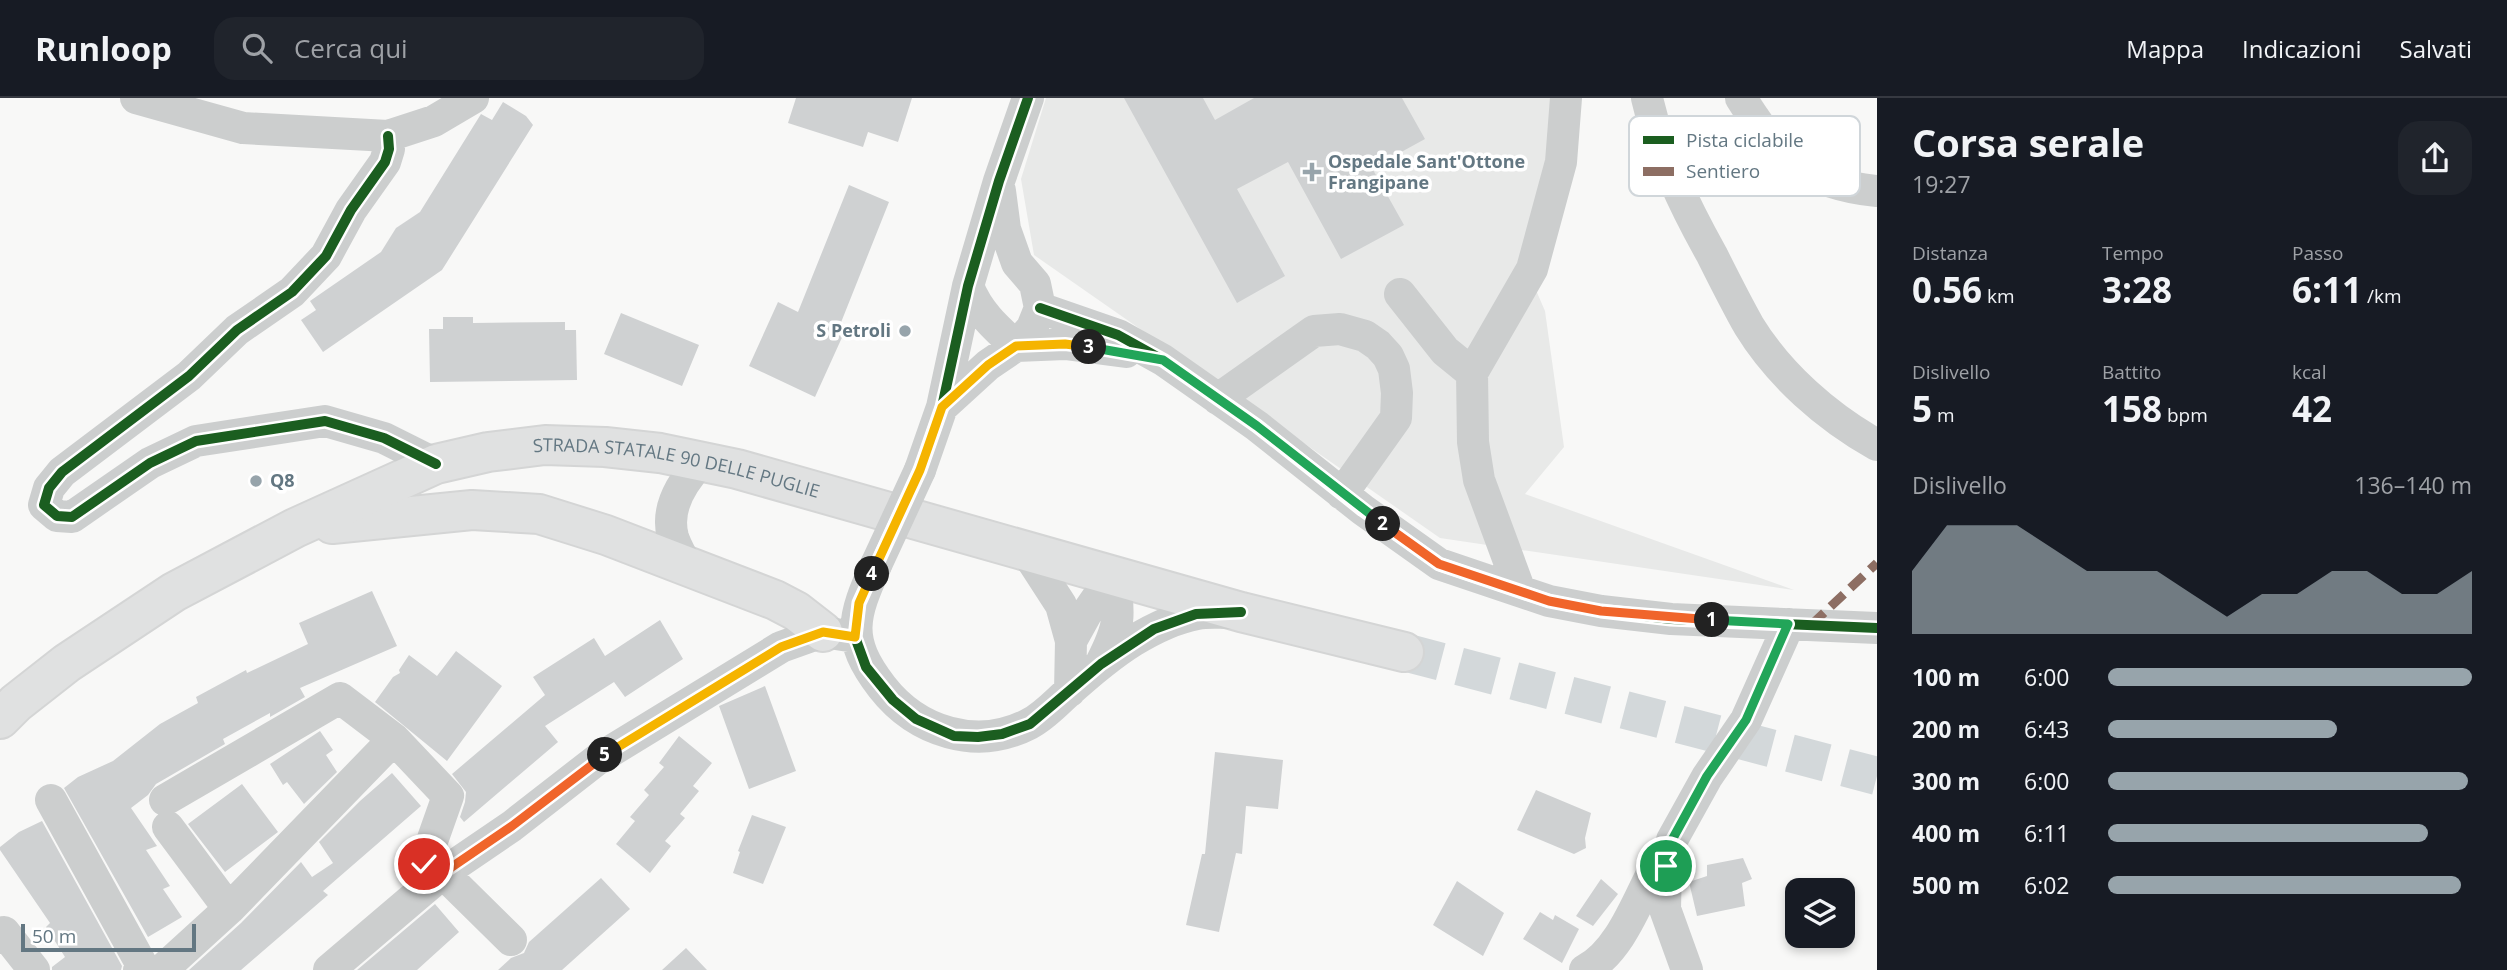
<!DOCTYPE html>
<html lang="it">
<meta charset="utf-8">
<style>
:root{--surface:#171b24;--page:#20242c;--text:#f1f3f6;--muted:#9ea1a6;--line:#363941;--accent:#97a4ab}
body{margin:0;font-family:"Open Sans",sans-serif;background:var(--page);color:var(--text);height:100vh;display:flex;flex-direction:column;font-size:26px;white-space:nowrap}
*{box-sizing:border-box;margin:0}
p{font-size:23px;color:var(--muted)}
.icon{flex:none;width:38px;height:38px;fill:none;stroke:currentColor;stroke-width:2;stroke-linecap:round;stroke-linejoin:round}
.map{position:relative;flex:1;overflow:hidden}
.sheet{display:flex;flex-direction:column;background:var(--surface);width:630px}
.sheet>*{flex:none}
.fabs{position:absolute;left:1785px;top:780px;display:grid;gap:14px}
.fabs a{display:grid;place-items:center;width:70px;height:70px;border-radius:14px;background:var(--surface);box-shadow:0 4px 10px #0003;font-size:35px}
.scale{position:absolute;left:21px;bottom:18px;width:175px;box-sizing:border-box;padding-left:7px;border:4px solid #637782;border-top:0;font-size:19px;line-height:24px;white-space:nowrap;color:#637782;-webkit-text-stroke:5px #fff;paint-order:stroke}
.pin{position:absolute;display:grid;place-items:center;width:60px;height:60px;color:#fff;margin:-30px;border:4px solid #fff;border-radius:50%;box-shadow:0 2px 7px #0007}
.km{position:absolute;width:35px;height:35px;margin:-18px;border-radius:50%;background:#222;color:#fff;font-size:19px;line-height:35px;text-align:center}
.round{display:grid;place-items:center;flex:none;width:74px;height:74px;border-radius:21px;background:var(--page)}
.summary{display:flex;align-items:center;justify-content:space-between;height:119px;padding:0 35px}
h1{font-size:38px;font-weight:700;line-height:52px}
.stats{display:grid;grid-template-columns:repeat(3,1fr);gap:10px;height:119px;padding:7px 35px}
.stats div{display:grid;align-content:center}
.stats b{font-size:35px;font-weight:700}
.stats small{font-size:19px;font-weight:400}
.stats p{font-size:19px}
.chart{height:196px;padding:14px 35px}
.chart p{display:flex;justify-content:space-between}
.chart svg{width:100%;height:126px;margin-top:7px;fill:var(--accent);opacity:.7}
ul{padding:0 35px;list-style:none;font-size:23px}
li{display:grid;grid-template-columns:112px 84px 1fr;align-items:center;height:52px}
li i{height:18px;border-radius:9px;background:var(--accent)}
header{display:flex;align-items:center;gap:42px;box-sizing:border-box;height:98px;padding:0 35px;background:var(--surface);border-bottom:2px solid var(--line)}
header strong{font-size:33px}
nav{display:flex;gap:38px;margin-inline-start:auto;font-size:24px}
.search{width:490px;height:63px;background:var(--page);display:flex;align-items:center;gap:18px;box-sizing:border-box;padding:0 24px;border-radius:21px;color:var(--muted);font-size:26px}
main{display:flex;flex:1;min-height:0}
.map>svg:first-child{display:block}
.built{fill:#e8e9e8}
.building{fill:#cfd1d2}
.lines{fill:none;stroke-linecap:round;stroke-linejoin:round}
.major-tunnel{stroke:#d3d8da;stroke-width:38;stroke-dasharray:38 19;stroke-linecap:butt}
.major-casing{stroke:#d4d5d5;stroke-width:42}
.minor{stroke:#cccece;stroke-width:32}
.major{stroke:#e0e1e1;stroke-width:38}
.minor-bridge{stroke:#cccece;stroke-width:32}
.quiet{stroke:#8d6e63;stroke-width:9;stroke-dasharray:18 9;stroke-linecap:butt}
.cycleway-casing{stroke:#fff;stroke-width:15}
.cycleway{stroke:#1b5e20;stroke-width:10}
.split-1-casing{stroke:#fff;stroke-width:14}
.split-2-casing{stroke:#fff;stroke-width:14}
.split-3-casing{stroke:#fff;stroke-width:14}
.split-4-casing{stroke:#fff;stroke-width:14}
.split-5-casing{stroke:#fff;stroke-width:14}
.split-6-casing{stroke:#fff;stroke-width:14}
.split-1{stroke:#22a559;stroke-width:9}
.split-2{stroke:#f0652b;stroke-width:9}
.split-3{stroke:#22a559;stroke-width:9}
.split-4{stroke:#f5b400;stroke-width:9}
.split-5{stroke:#f5b400;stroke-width:9}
.split-6{stroke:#f0652b;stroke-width:9}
.poi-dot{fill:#97a4ab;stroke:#fff;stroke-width:2.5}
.labels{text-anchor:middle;stroke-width:7;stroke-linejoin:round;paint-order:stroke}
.poi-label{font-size:18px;font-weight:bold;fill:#637782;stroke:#fff;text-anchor:start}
.street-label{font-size:18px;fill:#637782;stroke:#fff}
.key{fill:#fff;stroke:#d0d6da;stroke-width:2}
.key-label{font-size:19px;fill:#637782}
</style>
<header>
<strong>Runloop</strong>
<div class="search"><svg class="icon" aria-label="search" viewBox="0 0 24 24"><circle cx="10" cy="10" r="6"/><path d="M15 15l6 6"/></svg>Cerca qui</div>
<nav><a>Mappa</a><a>Indicazioni</a><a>Salvati</a></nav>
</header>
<main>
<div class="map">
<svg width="1877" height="872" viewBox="0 0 1877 872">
<rect width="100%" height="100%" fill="#f8f8f7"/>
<!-- built -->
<path class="built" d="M1046,0H1580L1532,183L1545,213L1564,349L1525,396L1794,492L1440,440L1034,157L1021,81Z"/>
<!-- building -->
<path class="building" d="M796,0H912L898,44L868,34L863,49L788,25Z
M1124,0H1203L1215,22L1254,0H1402L1425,41L1372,70L1404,127L1341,161L1288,64L1237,91L1285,178L1237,205Z
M503,4L526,18L533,27L442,172L323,254L301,222L316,212L310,203L381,154L396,130L420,114L481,16L492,22Z
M849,87L889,104L838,232L844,235L815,299L749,268L778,204L798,214Z
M621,215L699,247L682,288L604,256Z
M443,219H473V225L565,224V232H576L577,282L430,284L429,231H443Z
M372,493L397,548L300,590L305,599L270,619V615L223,641L225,646L156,686L148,697L131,710L157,748L146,752L170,788L163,791L182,819L148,839L64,690L78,679L113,663L160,626L198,605L196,599L246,572L247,575L308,546L299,525Z
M660,522L683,561L625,599L614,584L545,628L558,644L464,724L460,719L465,704L466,694L452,676L545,597L533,579L594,540L605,558Z
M456,553L502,588L447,663L375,604L393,579L400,575L399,572L409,557L437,578Z
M765,588L796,673L749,691L719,608Z
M320,633L333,652L326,657L337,674L304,706L287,684L283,687L270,666Z
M679,638L712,665L693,688L699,693L680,716L685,720L665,743L671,748L650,775L616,746L635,723L630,719L649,697L644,692L664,669L659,665Z
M1215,654L1283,662L1278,711L1246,708L1242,756L1236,755L1219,834L1186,827L1202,756H1205Z
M392,675L421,708L323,793L328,797L241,872H189L241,825L301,764L312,779L333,765L319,744L360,703Z
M242,686L278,734L225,774L188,726Z
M1536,692L1591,715L1585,740L1586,750L1574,756L1517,732Z
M752,717L786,729L763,786L733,775L740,754L738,753Z
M42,723L122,868L121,872H52V869L65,859L46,829L50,825L0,752V749L19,734Z
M1743,760L1752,781L1742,785L1745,808L1697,818L1689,784L1707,778V767Z
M601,780L630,811L562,872H498L511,860L524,855L529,844Z
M1601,781L1618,796L1593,828L1576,818Z
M1457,783L1504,815L1483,858L1433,827Z
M435,806L459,834L417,872H357Z
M1540,814L1553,822L1555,817L1579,831L1562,865L1523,841Z
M686,850L707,872H662Z"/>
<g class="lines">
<!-- major-tunnel -->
<path class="major-tunnel" d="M1404,554L1877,678"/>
<!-- major casing -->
<g class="major-casing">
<g id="major">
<path d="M332,426L472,412L539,416L606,437L775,502L796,513L823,534"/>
<path id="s1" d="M0,621L16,605L67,565L174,494L295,430L436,366L488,354L545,347L605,349L660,355L737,371L1241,514L1404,554"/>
</g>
</g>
<!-- minor -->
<path class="minor" d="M136,0L243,30L388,38L434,23L473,0
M1647,0C1660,57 1684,107 1712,157C1724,181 1736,205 1749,228C1779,277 1827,319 1877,347
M1741,0C1778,59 1805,86 1877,93
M388,38L389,51L385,64L351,112L326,158L292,194L237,232L189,278L62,374L49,390L44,407L57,418L72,419L150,365L196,343L325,323L384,340L436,366
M968,188C978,214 996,230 1016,248
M1400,196L1445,253L1472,275
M1040,210L1118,237L1163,262L1257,328L1363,412L1439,466L1549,503L1601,513L1671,521L1877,530
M1016,248L1065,246L1126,254
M1218,301L1314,233L1340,231L1365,238L1378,247L1388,258L1394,271L1397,295L1396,320L1342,396
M942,309L988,267L1016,248L1032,230L1040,210L1035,186L1017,165L1005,131L1000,93
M920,372L942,309L968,188L999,83L1028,0
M1026,453L1061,507L1071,543L1070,593
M876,467C853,519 845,541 882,589C917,634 977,653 1029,626C1043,619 1055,606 1066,596C1087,577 1109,558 1133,543C1151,532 1176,520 1197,516C1207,514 1218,515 1229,515
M687,469C683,460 676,449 673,439C665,410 683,383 701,364
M1520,493L1479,382L1473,344L1472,275L1532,171L1561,64L1566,0
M1071,543L1086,516L1113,477
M1101,565C1120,528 1121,517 1113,477
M51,702L143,869L139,872
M165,702L340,600L394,641L448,698L424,766L443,775L511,842
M168,729L229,811
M0,840L4,834L34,872
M162,872L229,811L394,641
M329,872L443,775L512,728L598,661L781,549L823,534L855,539
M1585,872C1624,852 1641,791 1663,755
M1687,872L1665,811L1666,768L1672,742L1707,679L1746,622L1789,526"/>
<!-- major -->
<use href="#major" class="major"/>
<!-- minor-bridge -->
<path class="minor-bridge" d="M876,467L920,372"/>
<!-- quiet -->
<path class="quiet" d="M1811,527L1877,465"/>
<!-- cycleway casing -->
<g class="cycleway-casing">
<path id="cycleway" d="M1028,0L999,83L968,188L942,309L920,372L859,505L855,539L866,569L893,602L916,621L954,638L978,639L1002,636L1030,626L1101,566L1154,531L1196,516L1241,514
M388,38L389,51L385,64L351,112L326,158L292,194L237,232L189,278L62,374L49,390L44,407L57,418L72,419L150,365L196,343L325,323L384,340L436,366
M1040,210L1118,237L1163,262L1257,328L1363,412L1439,466L1549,503L1601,513L1671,521L1877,530"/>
</g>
<!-- cycleway -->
<use href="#cycleway" class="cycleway"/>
</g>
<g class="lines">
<!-- split-1 casing -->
<g class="split-1-casing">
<path id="split-1" d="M1666,768L1672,742L1707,678L1746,622L1788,526L1712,522"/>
</g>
<!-- split-2 casing -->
<g class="split-2-casing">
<path id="split-2" d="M1383,426L1439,466L1549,503L1601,513L1712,522"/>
</g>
<!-- split-3 casing -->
<g class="split-3-casing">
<path id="split-3" d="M1089,249L1163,262L1257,328L1383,426"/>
</g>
<!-- split-4 casing -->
<g class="split-4-casing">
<path id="split-4" d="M872,476L920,372L942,309L988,267L1016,248L1065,246L1089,249"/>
</g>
<!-- split-5 casing -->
<g class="split-5-casing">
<path id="split-5" d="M605,657L781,549L823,534L855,539L859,505L872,476"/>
</g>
<!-- split-6 casing -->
<g class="split-6-casing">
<path id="split-6" d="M424,766L443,775L512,728L605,657"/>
</g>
<!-- split-1 -->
<use href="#split-1" class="split-1"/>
<!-- split-2 -->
<use href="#split-2" class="split-2"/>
<!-- split-3 -->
<use href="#split-3" class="split-3"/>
<!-- split-4 -->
<use href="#split-4" class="split-4"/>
<!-- split-5 -->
<use href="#split-5" class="split-5"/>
<!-- split-6 -->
<use href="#split-6" class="split-6"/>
</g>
<!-- markers -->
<g class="poi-dot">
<path d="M1308.5 63.5h7v7h7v7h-7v7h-7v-7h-7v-7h7z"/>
<circle cx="905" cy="233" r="7"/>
<circle cx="256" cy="383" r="7"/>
</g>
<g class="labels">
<!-- poi labels -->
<g class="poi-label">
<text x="1328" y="70">Ospedale Sant'Ottone<tspan x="1328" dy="21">Frangipane</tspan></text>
<text x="891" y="239" text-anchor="end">S Petroli</text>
<text x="270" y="389">Q8</text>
</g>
<!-- street labels -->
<g class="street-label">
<text dy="6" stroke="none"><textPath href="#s1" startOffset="752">STRADA STATALE 90 DELLE PUGLIE</textPath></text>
</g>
</g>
<!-- legend -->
<rect x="1629" y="18" width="231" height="80" rx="10" class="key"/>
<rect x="1643" y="38" width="31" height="8" fill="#1b5e20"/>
<rect x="1643" y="69" width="31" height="9" fill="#8d6e63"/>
<g class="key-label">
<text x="1686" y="49">Pista ciclabile</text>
<text x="1686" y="80">Sentiero</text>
</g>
</svg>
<div class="fabs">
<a><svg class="icon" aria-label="layers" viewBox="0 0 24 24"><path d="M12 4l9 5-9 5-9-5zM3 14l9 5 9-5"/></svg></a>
</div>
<div class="scale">50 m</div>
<div class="pin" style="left:1666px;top:768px;background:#1e9e55"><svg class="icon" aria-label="arrive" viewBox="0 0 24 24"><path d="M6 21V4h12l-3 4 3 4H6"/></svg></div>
<div class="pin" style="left:424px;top:766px;background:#d93025"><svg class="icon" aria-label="check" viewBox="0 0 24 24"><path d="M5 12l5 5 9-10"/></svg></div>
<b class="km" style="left:1712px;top:522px">1</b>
<b class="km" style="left:1383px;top:426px">2</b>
<b class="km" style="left:1089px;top:249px">3</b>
<b class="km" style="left:872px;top:476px">4</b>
<b class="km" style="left:605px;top:657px">5</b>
</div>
<section class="sheet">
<div class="summary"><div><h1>Corsa serale</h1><p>19:27</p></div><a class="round"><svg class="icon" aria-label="share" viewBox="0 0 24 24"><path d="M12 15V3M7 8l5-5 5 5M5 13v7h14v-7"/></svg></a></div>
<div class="stats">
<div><p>Distanza</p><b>0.56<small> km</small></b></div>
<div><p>Tempo</p><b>3:28</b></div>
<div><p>Passo</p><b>6:11<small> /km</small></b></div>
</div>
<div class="stats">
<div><p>Dislivello</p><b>5<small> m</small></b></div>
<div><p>Battito</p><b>158<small> bpm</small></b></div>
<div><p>kcal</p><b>42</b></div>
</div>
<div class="chart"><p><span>Dislivello</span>136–140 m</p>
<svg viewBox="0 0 160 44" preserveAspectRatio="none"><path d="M0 44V22L10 6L20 6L30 6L40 14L50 22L60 22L70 22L80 30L90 38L100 30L110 30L120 22L130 22L140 30L150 30L160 22V44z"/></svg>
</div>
<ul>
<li><b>100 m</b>6:00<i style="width:100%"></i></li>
<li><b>200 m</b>6:43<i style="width:63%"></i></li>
<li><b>300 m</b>6:00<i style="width:99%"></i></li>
<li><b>400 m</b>6:11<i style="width:88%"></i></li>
<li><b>500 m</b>6:02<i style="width:97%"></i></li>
</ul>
</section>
</main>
